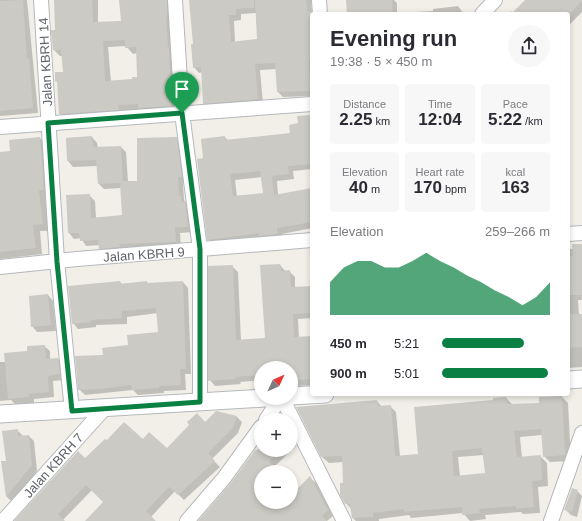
<!DOCTYPE html>
<meta charset="utf-8">
<style>
:root{--surface:#fff;--page:#f7f7f7;--text:#2b2b33;--muted:#7c7c81;--accent:#0b8043}
body{margin:0;font-family:Helvetica,sans-serif;background:var(--page);color:var(--text);height:100vh;display:flex;flex-direction:column;font-size:15px;white-space:nowrap}
*{box-sizing:border-box;margin:0}
p{font-size:13px;color:var(--muted)}
.icon{flex:none;width:22px;height:22px;fill:none;stroke:currentColor;stroke-width:2;stroke-linecap:round;stroke-linejoin:round}
.map{position:relative;flex:1;overflow:hidden}
.details{position:absolute;left:310px;top:12px;width:260px;height:384px;display:flex;flex-direction:column;background:var(--surface);border-radius:4px;box-shadow:0 2px 6px #0003}
.details>*{flex:none}
.needle{width:26px;rotate:46deg}
.tools{position:absolute;left:254px;top:361px;display:grid;gap:8px}
.tools a{display:grid;place-items:center;width:44px;height:44px;border-radius:50%;background:var(--surface);box-shadow:0 2px 6px #0003;font-size:20px}
.pin{position:absolute;display:grid;place-items:center;width:34px;height:34px;color:#fff;margin:-41px -17px;border-radius:50% 50% 50% 0;rotate:-45deg;box-shadow:0 0 4px #0007}
.pin .icon{rotate:45deg}
.round{display:grid;place-items:center;flex:none;width:42px;height:42px;border-radius:21px;background:var(--page)}
.headline{display:flex;align-items:center;justify-content:space-between;height:68px;padding:0 20px}
h1{font-size:22px;font-weight:700;line-height:30px}
.metrics{display:grid;grid-template-columns:repeat(3,1fr);gap:6px;height:68px;padding:4px 20px}
.metrics div{display:grid;align-content:center;border-radius:4px;background:var(--page);text-align:center}
.metrics b{font-size:17px;font-weight:700}
.metrics small{font-size:11px;font-weight:400}
.metrics p{font-size:11px}
.chart{height:112px;padding:8px 20px}
.chart p{display:flex;justify-content:space-between}
.chart svg{width:100%;height:72px;margin-top:4px;fill:var(--accent);opacity:.7}
ul{padding:0 20px;list-style:none;font-size:13px}
li{display:grid;grid-template-columns:64px 48px 1fr;align-items:center;height:30px}
li i{height:10px;border-radius:5px;background:var(--accent)}
.map>svg:first-child{display:block}
.shadow{fill:#0003;fill-rule:evenodd}
.building{fill:#cccac5;fill-rule:evenodd}
.lines{fill:none;stroke-linecap:round;stroke-linejoin:round}
.minor-casing{stroke:#b5b8bc;stroke-width:16}
.tertiary-casing{stroke:#b5b8bc;stroke-width:19}
.minor{stroke:#fff;stroke-width:14}
.tertiary{stroke:#fff;stroke-width:17}
.route-casing{stroke:#fff;stroke-width:8}
.route{stroke:#0b8043;stroke-width:5}
.labels{text-anchor:middle;stroke-width:3;stroke-linejoin:round;paint-order:stroke}
.street-label{font-size:13px;fill:#5f6368;stroke:#fff}
</style>
<div class="map">
<svg width="582" height="521" viewBox="0 0 582 521">
<rect width="100%" height="100%" fill="#f1efe8"/>
<!-- shadow -->
<path class="shadow" d="M0,0H27L38,113L0,116Z
M55,0H98V23L122,22L120,0H172L177,112L124,110V116L67,120L60,114L59,84L56,81L64,73L62,56H60L54,50L56,31ZM126,46L133,54L137,53L139,78L133,80L111,82L108,47Z
M191,0H311L312,14V96L283,97L278,92L277,69L260,70L263,104L209,109L204,103L202,72L199,73L194,67V45ZM256,13L258,40L235,42L234,21L241,20V14Z
M347,0H394L397,3V13L433,11V9L458,6L464,14H348Z
M527,0H582V12L568,26V14H508L511,11L513,14Z
M310,116L312,118V169L293,171L294,179L277,181L278,195L312,189V228L282,234V239L214,245L208,239L204,159L224,137L228,140L291,134ZM262,177L264,194L237,197L235,180Z
M92,137L97,143L98,148L121,147L126,152L128,182H138L176,138L182,143L187,182H183L184,200L190,208L193,232L180,233L181,247L106,254L100,248V245L86,246L81,238L74,239L69,233L67,196L89,195L95,201L96,218L123,216L121,188L104,189L99,184L97,166L73,167L68,161L67,138Z
M40,138L47,145L50,196L45,197L49,231H40L42,254L0,259V153L11,152Z
M582,245V300H578L579,315H582V367L568,368V249H573Z
M280,265L286,272L289,271L295,277V287H312V318L298,319L299,338L312,337V385L294,386V389H291V368H261V380L240,382L241,384L215,386L210,380L232,266L238,272L241,341L266,339Z
M120,282L122,284L147,282L149,284L183,282L188,288L191,374H185L186,390L164,391V393L138,395L133,390L85,395L79,389L104,356L159,334L158,313L127,317V324L96,325V327L78,329L73,323Z
M48,295L53,301L56,331L37,332L32,326Z
M44,346L50,351V359H58L63,364L65,380L53,381L54,397L34,399V403L15,404L11,400L0,401V362H6Z
M562,397L568,403L571,461L550,462L544,456L542,435L520,437L522,458L540,456L547,463L548,486L538,487L540,513L523,514L521,512L485,515L486,519L470,521L463,513L411,518L409,515L379,519V521H356L353,518L352,510L346,503L343,462L329,463L322,457L377,401L382,407L390,406L396,412L400,456L419,455L495,401L506,398L512,404H540ZM484,455L486,474L460,476L458,457Z
M216,412L237,417L242,422L238,433L212,459L220,467L184,500L175,491L151,517L155,521H87L105,502L92,490L63,520L64,521H15L85,460L143,441L167,450L205,423Z
M17,430L23,436H29L34,441L37,471L12,502L7,497L3,462L7,461Z
M291,441L296,446L274,467L279,472H261V502H291V484L297,490L310,478L316,483L333,516L327,521H200L261,446V450H291Z
M577,491L582,496L577,517L571,515L565,509Z"/>
<!-- building -->
<path class="building" d="M23,0L27,58H29L33,108L0,111V1Z
M54,0H92L93,22L121,21L119,0H167V16H166L168,47H169L171,106L138,108V104L118,105L119,110L59,114L57,81L55,82V72H63L61,50H53L51,30H55ZM125,40V48L136,47L137,77H132V79L105,81L103,41Z
M189,0H254V8L236,9V15H229L231,42L257,39L255,0H306L307,11H311L312,38V61L309,62L311,91L277,92L275,63L255,64L258,99L203,104L201,67L193,68L191,44H193Z
M346,0H392L393,14H347Z
M525,0H582V1L569,14H511Z
M310,115L312,164L288,166L289,174L272,176L274,195L312,188V207H309L312,222L277,228V234L259,236V233L207,240L197,159L203,158L201,139L225,136V140L290,133L289,125L298,123L297,116ZM260,171L263,193L233,196L230,174Z
M92,136L93,147L121,146L123,181H137V138L177,137L182,177H178L179,196H181L182,202H185L188,227H175L176,242L119,244L120,247L99,249L98,240L80,241L79,233H68L66,195L90,194L91,218L122,215L120,183L98,184L96,160L67,161L66,138Z
M40,137L44,190H39L43,224L33,225L36,248L0,252V152L10,151L9,140Z
M572,244H582V295H568V256H573Z
M280,264L281,271L290,270L291,287L312,286V313L293,314L294,337L312,336V379L296,380V373H291V368H261V375L235,377L236,379L208,381V266L233,265L236,340L265,338L260,265Z
M120,281V284L147,281V283L183,281L186,369H180L181,385L159,386V388L132,390L131,385L101,389L78,390L75,356L103,355L102,348L128,345L127,335L158,332L156,308L122,311V318L91,320V322L72,324L68,286Z
M48,294L51,325L31,327L29,296Z
M568,314H582V347L568,348Z
M45,345L46,359L58,358L60,374L48,376L49,392L29,394V397L8,399L4,353L27,351V346Z
M562,396L565,455L543,457L541,429L514,431L517,457L541,455L542,480L532,481L534,507L516,509V506L479,509L480,513L462,515V507L404,512V509L373,513V517L352,518L350,504H345L340,495V483H343L342,456L321,457L296,407L377,400L378,406L391,405L395,456L418,454L414,407L493,400V398L506,397L507,404L539,403V397ZM482,448L485,473L454,476L452,451Z
M216,411L237,416L233,428L208,453L215,461L178,495L169,487L146,511L156,521H85L103,502L86,485L58,514L65,521H14L78,451L85,458L105,439L107,440L124,422L143,439L149,432L167,448L189,425L187,422L197,413L205,422Z
M18,429V436L29,435L32,465L6,497L1,461H6L2,431Z
M255,450H280L269,461L280,472H261V502H291V483L297,489L310,476L328,510L322,516L327,521H198L230,484Z
M572,488L578,490L572,512L564,510Z"/>
<g class="lines">
<!-- minor casing -->
<g class="minor-casing">
<path id="minor" d="M41,0L57,261L72,411
M175,0L182,113L200,249V403
M319,0L320,14
M482,14L495,0
M0,127L312,104
M568,234L582,233
M0,267L77,259L312,240
M282,398L344,521
M266,420L280,398
M3,521L104,409
M187,521L224,478L261,427
M551,521L582,433"/>
</g>
<!-- tertiary casing -->
<g class="tertiary-casing">
<path id="tertiary" d="M568,380L582,379
M291,396L325,394
M0,414L265,398"/>
</g>
<!-- minor -->
<use href="#minor" class="minor"/>
<!-- tertiary -->
<use href="#tertiary" class="tertiary"/>
</g>
<g class="lines">
<!-- route casing -->
<g class="route-casing">
<path id="route" d="M182,113L200,249V402L72,411L57,262L48,123Z"/>
</g>
<!-- route -->
<use href="#route" class="route"/>
</g>
<g class="labels">
<!-- street labels -->
<g class="street-label">
<text transform="translate(45 62) rotate(-93)" y="5">Jalan KBRH 14</text>
<text transform="translate(144 254) rotate(-4)" y="5">Jalan KBRH 9</text>
<text transform="translate(53 465) rotate(-48)" y="5">Jalan KBRH 7</text>
</g>
</g>
</svg>
<div class="tools">
<a><svg class="needle" viewBox="-14 -14 28 28"><path d="M0-13l5 13h-10z" fill="#e53935"/><path d="M0 13l5-13h-10z" fill="#7c7c81"/></svg></a>
<a>+</a>
<a>−</a>
</div>
<div class="pin" style="left:182px;top:113px;background:#1e9e55"><svg class="icon" aria-label="arrive" viewBox="0 0 24 24"><path d="M6 21V4h12l-3 4 3 4H6"/></svg></div>
<section class="details">
<div class="headline"><div><h1>Evening run</h1><p>19:38 · 5 × 450 m</p></div><a class="round"><svg class="icon" aria-label="share" viewBox="0 0 24 24"><path d="M12 15V3M7 8l5-5 5 5M5 13v7h14v-7"/></svg></a></div>
<div class="metrics">
<div><p>Distance</p><b>2.25<small> km</small></b></div>
<div><p>Time</p><b>12:04</b></div>
<div><p>Pace</p><b>5:22<small> /km</small></b></div>
</div>
<div class="metrics">
<div><p>Elevation</p><b>40<small> m</small></b></div>
<div><p>Heart rate</p><b>170<small> bpm</small></b></div>
<div><p>kcal</p><b>163</b></div>
</div>
<div class="chart"><p><span>Elevation</span>259–266 m</p>
<svg viewBox="0 0 160 44" preserveAspectRatio="none"><path d="M0 44V24L10 15L20 11L30 11L40 15L50 15L60 11L70 6L80 11L90 15L100 20L110 24L120 29L130 33L140 38L150 33L160 24V44z"/></svg>
</div>
<ul>
<li><b>450 m</b>5:21<i style="width:76%"></i></li>
<li><b>900 m</b>5:01<i style="width:98%"></i></li>
</ul>
</section>
</div>
